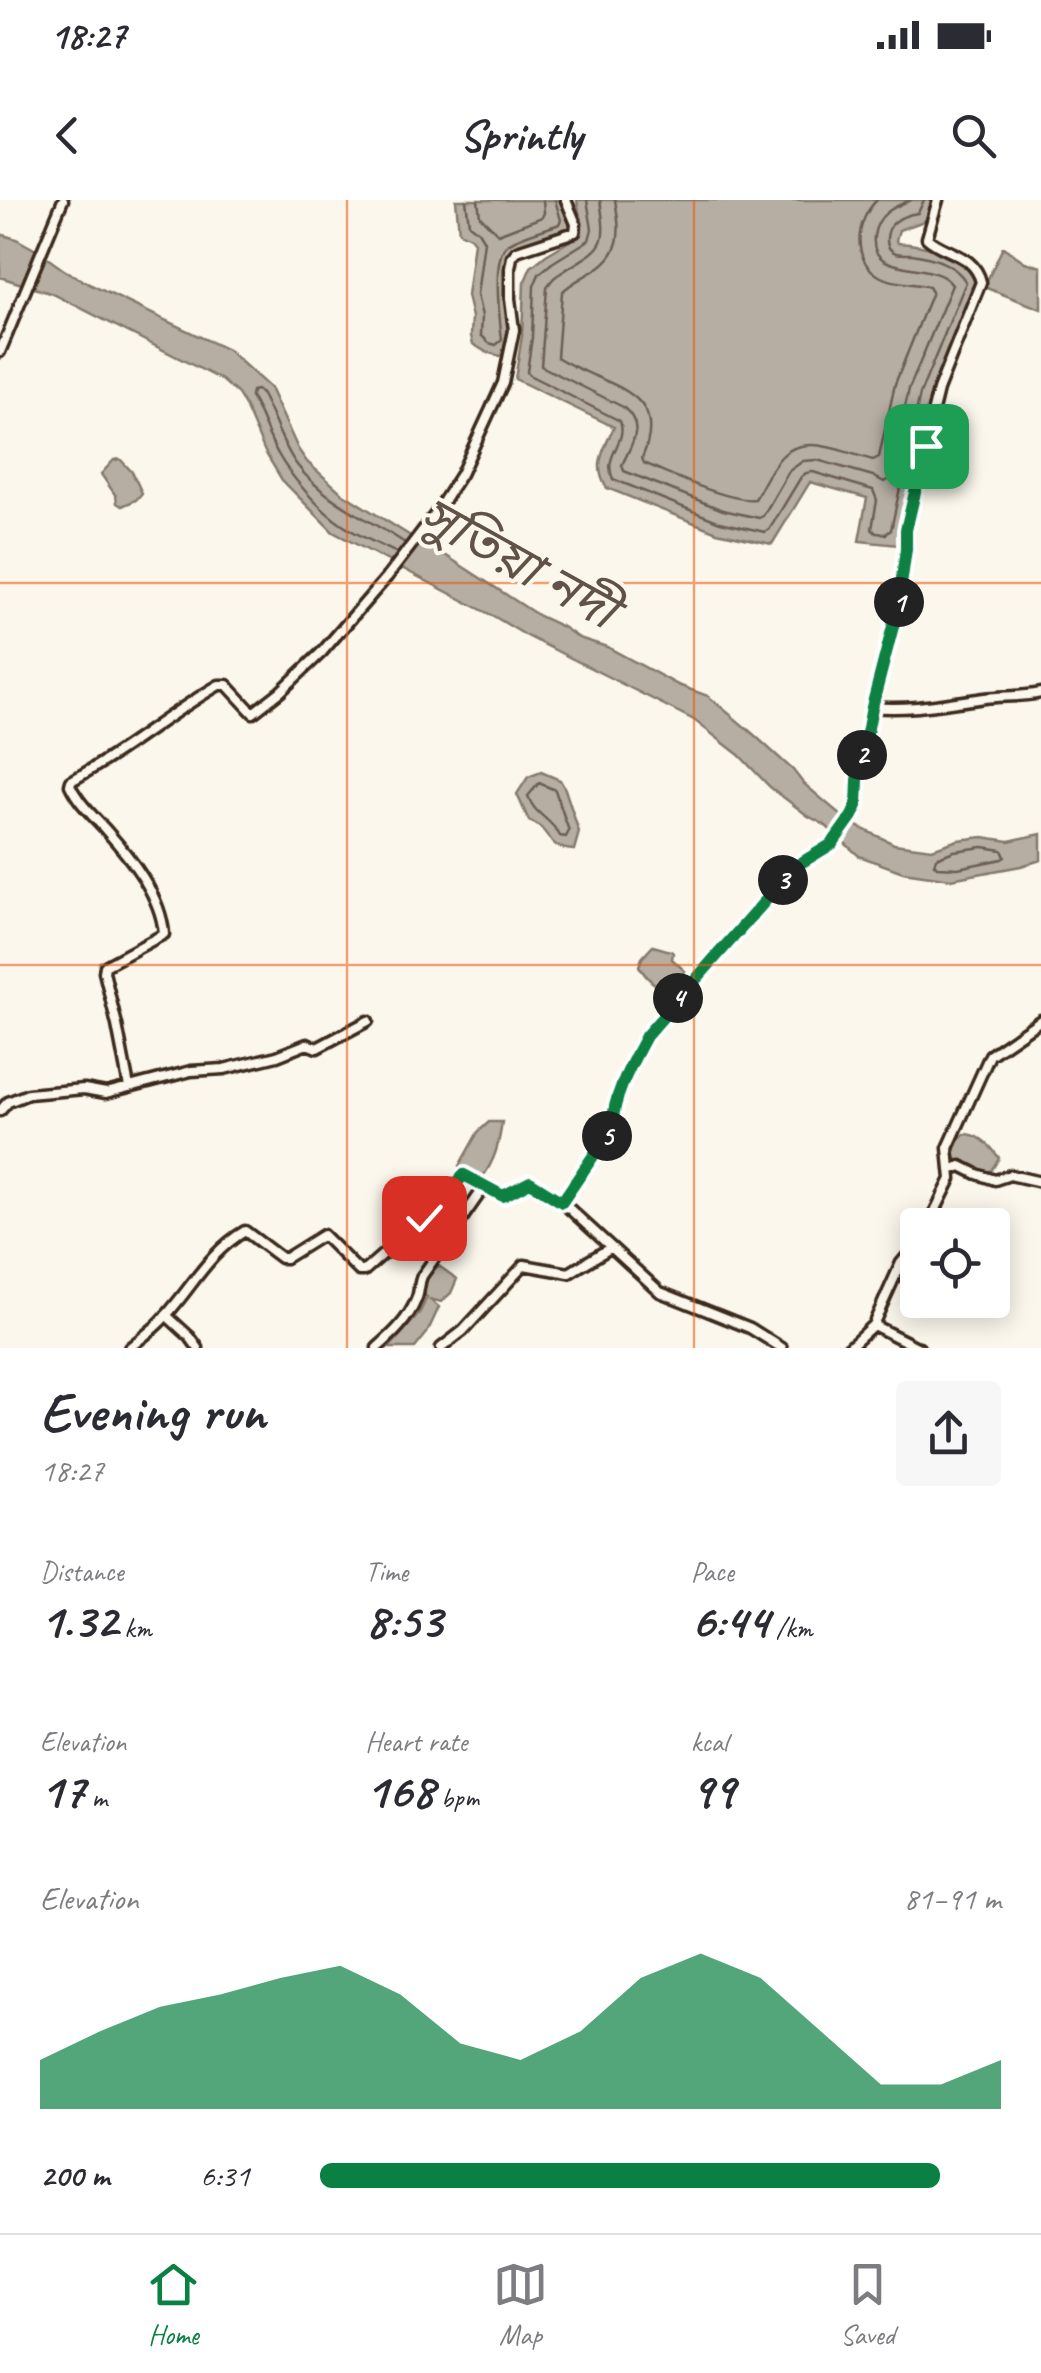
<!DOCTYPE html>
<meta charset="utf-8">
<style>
:root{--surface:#fff;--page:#f7f7f7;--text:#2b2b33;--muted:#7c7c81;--line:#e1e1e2;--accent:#0b8043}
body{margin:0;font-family:Caveat,"Noto Sans Bengali",sans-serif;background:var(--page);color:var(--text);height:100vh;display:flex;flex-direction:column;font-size:38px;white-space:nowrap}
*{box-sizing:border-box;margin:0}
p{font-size:32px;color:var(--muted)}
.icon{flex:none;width:55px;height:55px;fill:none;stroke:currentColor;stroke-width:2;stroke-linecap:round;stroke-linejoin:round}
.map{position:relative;height:1148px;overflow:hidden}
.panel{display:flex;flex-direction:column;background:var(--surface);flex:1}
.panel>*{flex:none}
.controls{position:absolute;left:900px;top:1008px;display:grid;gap:20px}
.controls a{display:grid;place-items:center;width:110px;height:110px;border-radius:10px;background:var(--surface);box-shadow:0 5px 25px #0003;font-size:50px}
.pin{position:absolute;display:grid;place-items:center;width:85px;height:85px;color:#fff;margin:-42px;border-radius:20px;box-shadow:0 5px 15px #0006}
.km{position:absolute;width:50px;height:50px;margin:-25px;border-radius:50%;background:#222;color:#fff;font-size:28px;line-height:50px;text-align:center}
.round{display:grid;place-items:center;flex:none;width:105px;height:105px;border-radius:10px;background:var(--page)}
.headline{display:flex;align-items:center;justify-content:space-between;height:170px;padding:0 40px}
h1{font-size:55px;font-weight:700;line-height:75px}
.metrics{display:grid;grid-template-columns:repeat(3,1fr);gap:15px;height:170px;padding:10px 40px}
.metrics div{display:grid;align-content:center}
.metrics b{font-size:50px;font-weight:700}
.metrics small{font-size:28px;font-weight:400}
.metrics p{font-size:28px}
.chart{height:280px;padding:20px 40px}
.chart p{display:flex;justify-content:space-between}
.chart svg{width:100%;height:180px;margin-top:10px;fill:var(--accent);opacity:.7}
ul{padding:0 40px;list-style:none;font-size:32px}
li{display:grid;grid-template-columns:160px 120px 1fr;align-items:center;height:75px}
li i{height:25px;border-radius:12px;background:var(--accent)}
.status{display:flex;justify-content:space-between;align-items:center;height:70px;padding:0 50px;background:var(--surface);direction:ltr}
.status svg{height:28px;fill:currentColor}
header{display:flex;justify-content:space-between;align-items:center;height:130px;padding:0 40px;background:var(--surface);font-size:45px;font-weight:700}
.tab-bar{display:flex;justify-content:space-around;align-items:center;height:140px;border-top:2px solid var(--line);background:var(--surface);font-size:28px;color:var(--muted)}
.tab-bar a{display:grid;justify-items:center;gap:5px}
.tab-bar .current{color:var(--accent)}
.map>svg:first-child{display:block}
.water{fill:#b6aea2;stroke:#85796d;stroke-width:2.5}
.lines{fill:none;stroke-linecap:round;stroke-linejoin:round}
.shore{stroke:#6c5f53;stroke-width:2.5}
.minor-casing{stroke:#3b2a1e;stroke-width:15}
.minor{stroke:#fbf7ec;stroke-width:8}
.route-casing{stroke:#fff;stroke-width:20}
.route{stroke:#0b8043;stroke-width:12}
.grid{fill:none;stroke:#e8590c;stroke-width:2.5;stroke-opacity:0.55}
.labels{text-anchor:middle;stroke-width:8;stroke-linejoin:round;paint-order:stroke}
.water-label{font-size:52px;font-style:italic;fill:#605246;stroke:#fbf7ec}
</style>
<div class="status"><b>18:27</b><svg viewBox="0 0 49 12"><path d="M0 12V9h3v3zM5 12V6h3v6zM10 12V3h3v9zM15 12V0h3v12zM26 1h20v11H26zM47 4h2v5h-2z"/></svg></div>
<header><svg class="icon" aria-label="back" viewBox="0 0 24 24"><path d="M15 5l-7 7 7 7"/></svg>Sprintly<svg class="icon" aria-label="search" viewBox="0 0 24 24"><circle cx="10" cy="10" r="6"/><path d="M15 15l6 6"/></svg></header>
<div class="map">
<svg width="1041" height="1148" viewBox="0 0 1041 1148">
<rect width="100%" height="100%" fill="#fbf7ec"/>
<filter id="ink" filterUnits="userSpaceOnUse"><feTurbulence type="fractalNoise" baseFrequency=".01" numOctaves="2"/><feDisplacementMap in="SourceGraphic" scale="20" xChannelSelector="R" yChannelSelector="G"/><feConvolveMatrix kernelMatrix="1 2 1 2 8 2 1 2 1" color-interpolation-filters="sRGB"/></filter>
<g filter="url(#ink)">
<!-- water -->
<path class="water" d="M456,0H564L574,29L513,52L512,140L507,153L500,156L486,152L473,144L471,136L472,117L467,96L474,42L470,37L459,32Z
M577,0H935L927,20L899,30L896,40L898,43C929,45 960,53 978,80L930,196L898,345L859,341L867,298L810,282L772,344L717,332L607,288C592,266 604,249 614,227L515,179L522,136L524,83L531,67L546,55L580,35L582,29Z
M0,34L16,39L36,50L64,70L91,85L228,150L270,188L298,249L307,262L342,293L420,342L445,355L539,416L563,427L579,438L607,447L678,485L708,496L752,533L793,570L803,583L850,623L894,644L932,649L958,640L983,637L1009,641L1041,634V660L1021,666L951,679L903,672L859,656L825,625L808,616L770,587L739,555L694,520L527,436L495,417L333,332L282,280L265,252L246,208L238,194L222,180L53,94L0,77Z
M1003,47L1025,62L1041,67V109L984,87Z
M120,259L132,272L142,293L136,300L122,306L117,303L116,296L101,274L114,260Z
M541,572L560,580L565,589L579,632L574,650C545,649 552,629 529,621L517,594L528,577Z
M653,746L671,751L673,753L672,759L685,771L676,790L671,793C658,788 646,778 639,766L642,758Z
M489,922H502C499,944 495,960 482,978L467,973L459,966L478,932Z
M965,934C980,934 991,946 999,958L991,971L980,973L955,958C953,945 955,941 965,934Z
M439,1066L457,1079L451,1093L441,1102L429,1099L439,1107L427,1133L415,1148H389L419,1114L427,1097L422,1093C423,1081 429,1071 439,1066Z"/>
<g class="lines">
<!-- shore -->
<path class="shore" d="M466,0L469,24L478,31L484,41L477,95L482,116L481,135L489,143L496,145L502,140C500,120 491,58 507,45C517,36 545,30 559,24L561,20L555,0
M478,0L480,16L498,34L542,17L544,13L543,0
M587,0L592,29L589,40L552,63L539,74L534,86L532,137L527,172L529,175L620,221C628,243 602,255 613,279L720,322L765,332L769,330L801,277L806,273L813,272L873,290L877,300L872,329L876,333L886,334L891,330L920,194L966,82C955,64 933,57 912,54C909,54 899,54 896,53C882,48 886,28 896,21C902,16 911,14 918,13L924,0
M600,0C608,49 603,46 564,71C556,76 551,79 547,88L541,166L623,207C646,226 632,243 622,265L624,271L723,310L759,318L763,316L789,271L803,261L817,260L873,276L884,282L889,279L909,189L952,85C934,58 869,80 874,36C877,14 893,7 911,0
M615,0C621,34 623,54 590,73C580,79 570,84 562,92L557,157C600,186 673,187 642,258L644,263C669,274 731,303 755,299C763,286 770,269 781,257C805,232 845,253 873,260L879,257L895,184L932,92L929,87C914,83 895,84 881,77C851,61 855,21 877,0
M397,353C379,344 358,336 341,324C320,310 290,276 278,254C267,235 262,215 251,197L252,191L257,190L262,195C274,217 282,245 297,265C324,301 369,319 405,343
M539,583L555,590L569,631L566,637L560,636C550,617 534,615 528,596Z
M983,647L1002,650L1005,657L1002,659L958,668L937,667L934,664L936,658L954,651Z"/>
<!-- minor casing -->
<g class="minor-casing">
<path id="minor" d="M0,152L63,0
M872,507C909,511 948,503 985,498C1004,496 1022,497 1041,493
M129,887L117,825L104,772L105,766L164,734C161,695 130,657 105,629C92,615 78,602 70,585L71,581C123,553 168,514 219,485H227L253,513L280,492L322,452L387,377L436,313L461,274L503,183L514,130L510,99V68L512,57L517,51L526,48L575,32L576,24L566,0
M0,911L8,902L28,894L84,889L106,893L191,871L224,869L277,856L307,844L317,848L368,821
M950,970L961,966L977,974L995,980L1010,975L1041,982
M562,1002L613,927C611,899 633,861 646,836L796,666L832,644L852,616L857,605L858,580L872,507L898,407L906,349V330L913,292L938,190L981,82C974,53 944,54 927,38L938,0
M928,1025L951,979L948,948L990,855L1041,820
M166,1115L190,1137L198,1148
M873,1125L919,1148
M129,1148C139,1140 150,1132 159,1123C189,1093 207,1053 245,1031L281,1058H286L323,1035L359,1071H364L424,1018L463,975L503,996L530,983L562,1002L660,1092L750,1128L782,1148
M377,1148C393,1134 408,1120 416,1100C420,1092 418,1085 422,1076L485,986
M441,1148L463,1131L524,1065L569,1073L610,1048
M848,1148L873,1125L901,1063L918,1043"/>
</g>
<!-- minor -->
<use href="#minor" class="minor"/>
</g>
</g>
<g class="lines" filter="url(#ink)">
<!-- route casing -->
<g class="route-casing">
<path id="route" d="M424,1018L464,975L503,996L530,982L562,1002L613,927C611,899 633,861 646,836L796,666L832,644L852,616L857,605L858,580L872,507L898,407L906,349V330L926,246"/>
</g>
<!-- route -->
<use href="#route" class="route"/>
</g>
<!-- grid -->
<path class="grid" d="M347,0V1148M694,0V1148M0,383H1041M0,765H1041"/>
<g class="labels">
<!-- water labels -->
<g class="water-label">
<text transform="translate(519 362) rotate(29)" y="18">সুতিয়া নদী</text>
</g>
</g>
</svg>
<div class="controls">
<a><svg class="icon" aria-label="locate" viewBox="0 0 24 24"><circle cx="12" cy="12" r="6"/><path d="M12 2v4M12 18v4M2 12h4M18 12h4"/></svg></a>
</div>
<div class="pin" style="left:926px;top:246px;background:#1e9e55"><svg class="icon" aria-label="arrive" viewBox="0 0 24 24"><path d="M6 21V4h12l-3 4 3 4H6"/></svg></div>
<div class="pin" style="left:424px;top:1018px;background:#d93025"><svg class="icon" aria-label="check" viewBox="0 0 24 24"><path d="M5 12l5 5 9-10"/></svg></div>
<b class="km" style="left:899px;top:402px">1</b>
<b class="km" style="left:862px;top:555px">2</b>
<b class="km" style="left:783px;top:680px">3</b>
<b class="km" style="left:678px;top:798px">4</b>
<b class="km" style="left:607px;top:936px">5</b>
</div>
<section class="panel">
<div class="headline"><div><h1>Evening run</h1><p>18:27</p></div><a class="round"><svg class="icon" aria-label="share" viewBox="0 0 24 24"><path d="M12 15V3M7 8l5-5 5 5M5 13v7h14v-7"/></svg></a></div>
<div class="metrics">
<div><p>Distance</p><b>1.32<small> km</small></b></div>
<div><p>Time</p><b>8:53</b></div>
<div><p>Pace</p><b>6:44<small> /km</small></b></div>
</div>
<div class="metrics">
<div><p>Elevation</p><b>17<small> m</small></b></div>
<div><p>Heart rate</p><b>168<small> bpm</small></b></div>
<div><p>kcal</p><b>99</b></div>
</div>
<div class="chart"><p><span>Elevation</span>81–91 m</p>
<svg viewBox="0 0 160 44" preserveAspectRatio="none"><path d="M0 44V32L10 25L20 19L30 16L40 12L50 9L60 16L70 28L80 32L90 25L100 12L110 6L120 12L130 25L140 38L150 38L160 32V44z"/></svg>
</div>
<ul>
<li><b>200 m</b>6:31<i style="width:91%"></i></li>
</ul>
</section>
<nav class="tab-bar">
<a class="current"><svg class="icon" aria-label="home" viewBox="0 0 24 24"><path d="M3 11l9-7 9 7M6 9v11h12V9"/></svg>Home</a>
<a><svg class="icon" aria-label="map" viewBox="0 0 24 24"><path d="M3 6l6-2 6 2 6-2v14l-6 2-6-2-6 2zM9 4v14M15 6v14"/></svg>Map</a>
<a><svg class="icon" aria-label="saved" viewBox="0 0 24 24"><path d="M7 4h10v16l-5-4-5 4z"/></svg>Saved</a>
</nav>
